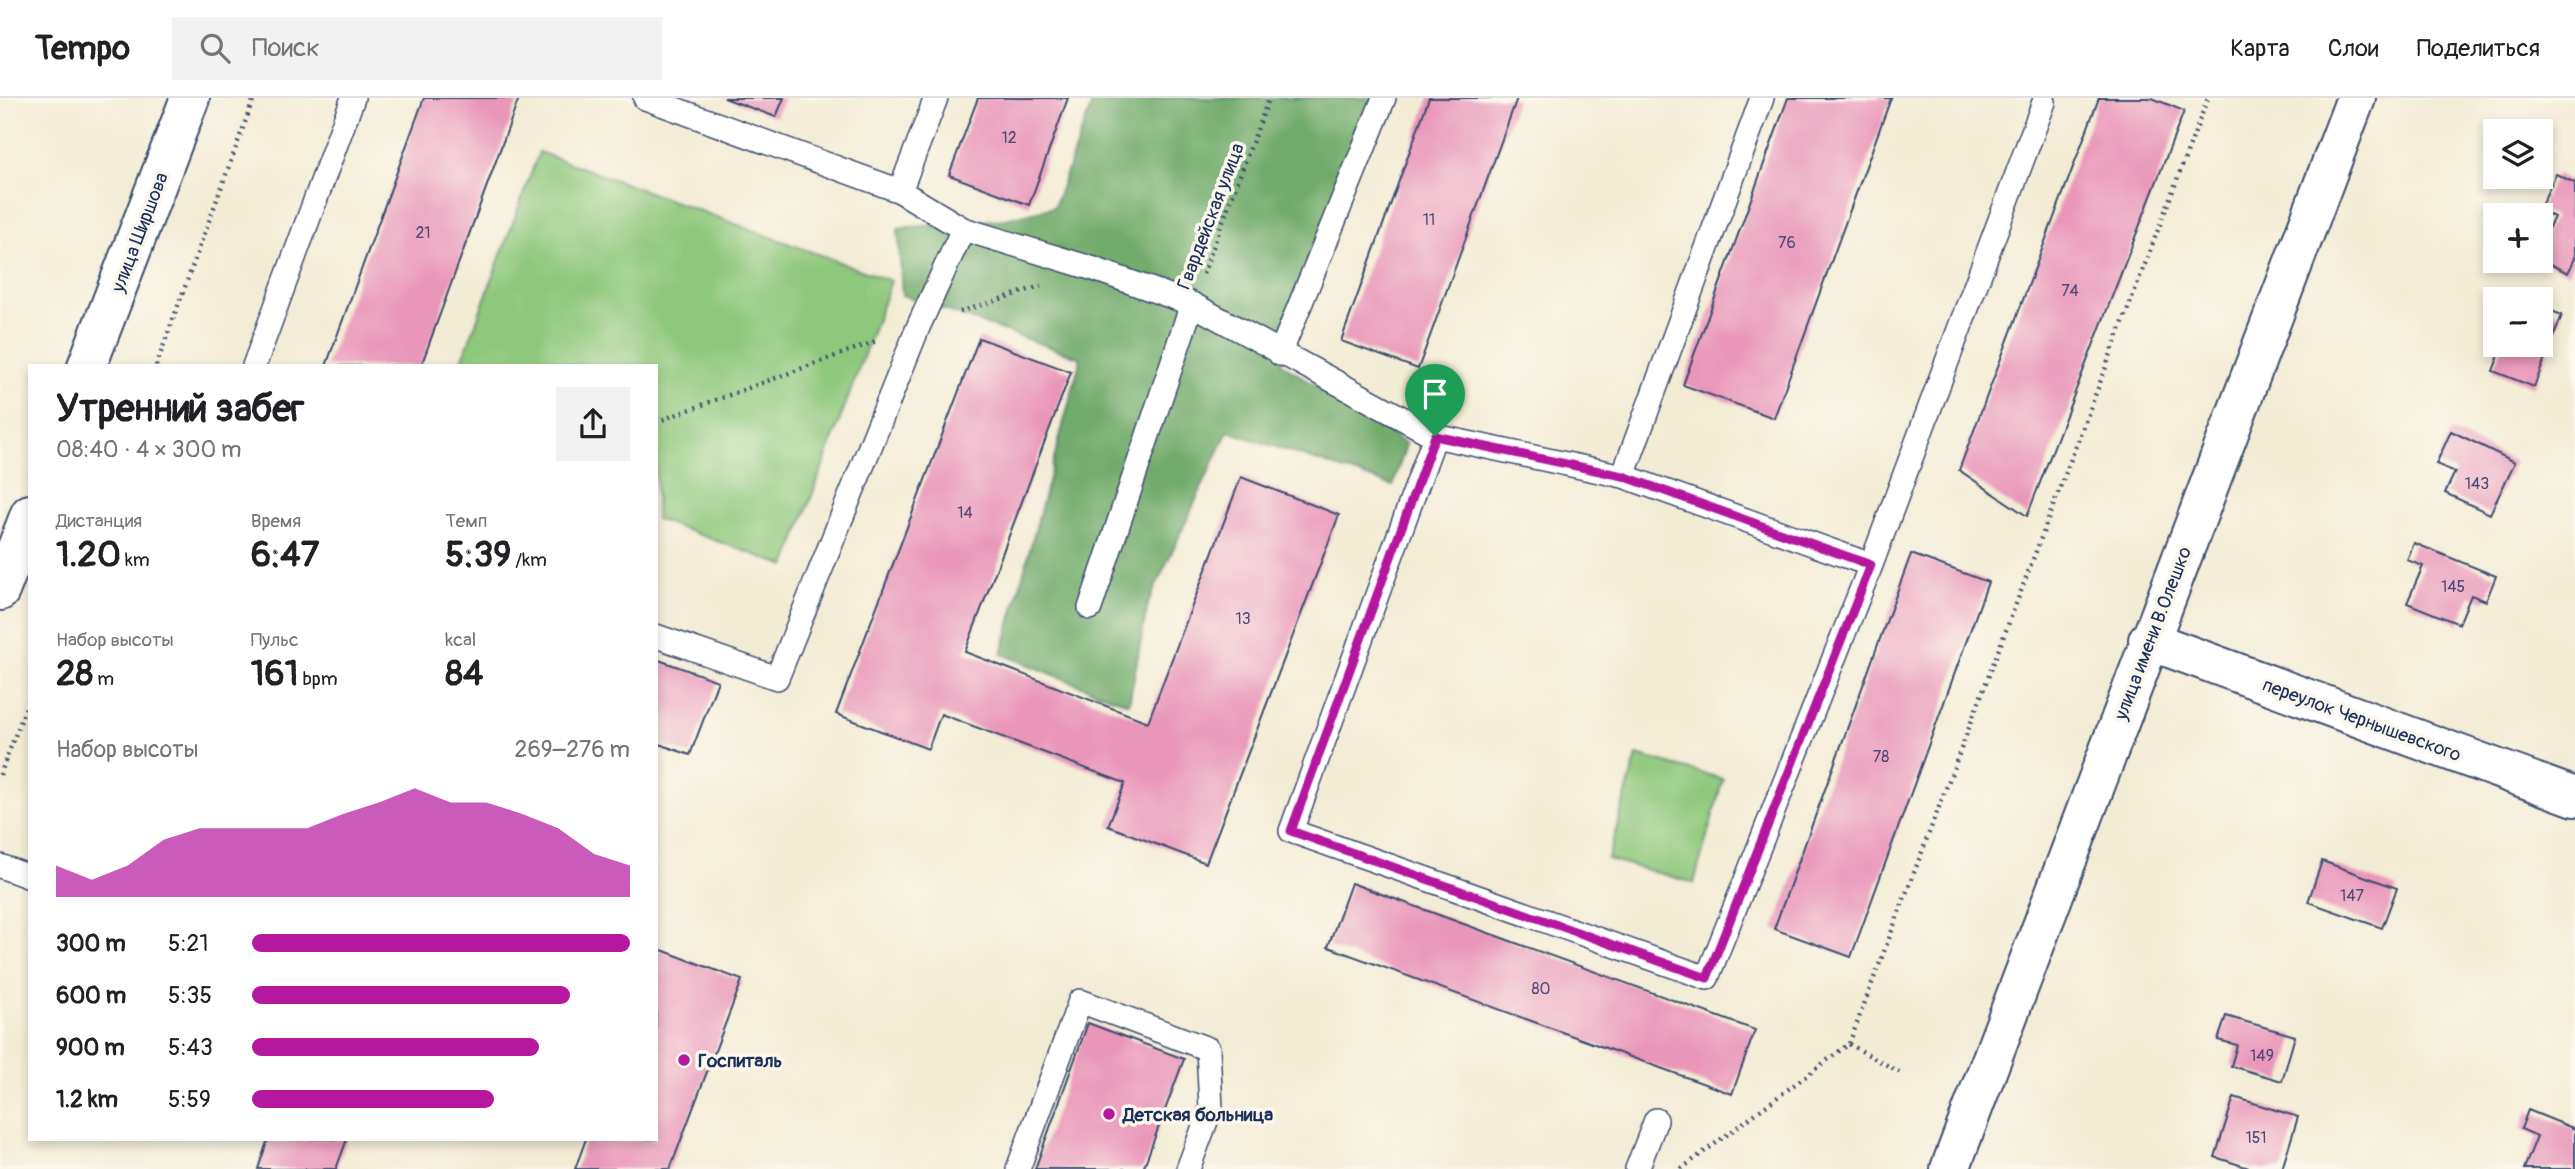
<!DOCTYPE html>
<html lang="ru">
<meta charset="utf-8">
<style>
:root{--surface:#fff;--page:#f2f2f2;--text:#202124;--muted:#757577;--line:#e0e0e0;--accent:#b5179e}
body{margin:0;font-family:Pangolin,sans-serif;background:var(--page);color:var(--text);height:100vh;display:flex;flex-direction:column;font-size:26px;white-space:nowrap}
*{box-sizing:border-box;margin:0}
p{font-size:23px;color:var(--muted)}
.icon{flex:none;width:38px;height:38px;fill:none;stroke:currentColor;stroke-width:2;stroke-linecap:round;stroke-linejoin:round}
.map{position:relative;flex:1;overflow:hidden}
.panel{position:absolute;left:28px;top:266px;width:630px;height:777px;display:flex;flex-direction:column;background:var(--surface);border-radius:0px;box-shadow:0 4px 10px #0003}
.panel>*{flex:none}
.fabs{position:absolute;left:2483px;top:21px;display:grid;gap:14px}
.fabs a{display:grid;place-items:center;width:70px;height:70px;border-radius:0px;background:var(--surface);box-shadow:0 4px 10px #0003;font-size:35px}
.pin{position:absolute;display:grid;place-items:center;width:60px;height:60px;color:#fff;margin:-72px -30px;border-radius:50% 50% 50% 0;rotate:-45deg;box-shadow:0 0 7px #0007}
.pin .icon{rotate:45deg}
.round{display:grid;place-items:center;flex:none;width:74px;height:74px;border-radius:0px;background:var(--page)}
.summary{display:flex;align-items:center;justify-content:space-between;height:119px;padding:0 28px}
h1{font-size:38px;font-weight:800;line-height:52px}
.stats{display:grid;grid-template-columns:repeat(3,1fr);gap:10px;height:119px;padding:7px 28px}
.stats div{display:grid;align-content:center}
.stats b{font-size:35px;font-weight:800}
.stats small{font-size:19px;font-weight:400}
.stats p{font-size:19px}
.chart{height:196px;padding:14px 28px}
.chart p{display:flex;justify-content:space-between}
.chart svg{width:100%;height:126px;margin-top:7px;fill:var(--accent);opacity:.7}
ul{padding:0 28px;list-style:none;font-size:23px}
li{display:grid;grid-template-columns:112px 84px 1fr;align-items:center;height:52px}
li i{height:18px;border-radius:9px;background:var(--accent)}
header{display:flex;align-items:center;gap:42px;box-sizing:border-box;height:98px;padding:0 35px;background:var(--surface);border-bottom:2px solid var(--line)}
header strong{font-size:33px}
nav{display:flex;gap:38px;margin-inline-start:auto;font-size:24px}
.search{width:490px;height:63px;background:var(--page);display:flex;align-items:center;gap:18px;box-sizing:border-box;padding:0 24px;border-radius:0px;color:var(--muted);font-size:26px}
.map>svg:first-child{display:block}
.green{fill:#8ec87c;stroke:#547c6d;stroke-width:2}
.forest{fill:#72ac6c;stroke:#466e65;stroke-width:2}
.building{fill:#e996b9}
.lines{fill:none;stroke-linecap:round;stroke-linejoin:round}
.service-casing{stroke:#3b4b70;stroke-width:26}
.minor-casing{stroke:#3b4b70;stroke-width:42}
.path{stroke:#3b4b70;stroke-width:4.5;stroke-dasharray:2 5;stroke-linecap:butt}
.service{stroke:#fff;stroke-width:23}
.minor{stroke:#fff;stroke-width:38}
.route-casing{stroke:#fff;stroke-width:14}
.route{stroke:#b5179e;stroke-width:9}
.poi-dot{fill:#b5179e;stroke:#fbf7ec;stroke-width:2.5}
.labels{text-anchor:middle;stroke-width:7;stroke-linejoin:round;paint-order:stroke}
.number-label{font-size:16px;fill:#4e4975}
.street-label{font-size:19px;fill:#1b2f5e;stroke:#fbf7ec}
.poi-label{font-size:19px;font-weight:bold;fill:#1b2f5e;stroke:#fbf7ec;text-anchor:start}
</style>
<header>
<strong>Tempo</strong>
<div class="search"><svg class="icon" aria-label="search" viewBox="0 0 24 24"><circle cx="10" cy="10" r="6"/><path d="M15 15l6 6"/></svg>Поиск</div>
<nav><a>Карта</a><a>Слои</a><a>Поделиться</a></nav>
</header>
<div class="map">
<svg width="2575" height="1071" viewBox="0 0 2575 1071">
<rect width="100%" height="100%" fill="#fbf7ec"/>
<filter id="ink" filterUnits="userSpaceOnUse"><feTurbulence type="fractalNoise" baseFrequency=".0143" numOctaves="2"/><feDisplacementMap in="SourceGraphic" scale="14" xChannelSelector="R" yChannelSelector="G"/><feConvolveMatrix kernelMatrix="1 2 1 2 8 2 1 2 1" color-interpolation-filters="sRGB"/></filter>
<filter id="wash" filterUnits="userSpaceOnUse"><feTurbulence type="fractalNoise" baseFrequency=".00686" numOctaves="4" result="noise"/><feDisplacementMap in="SourceGraphic" scale="28" xChannelSelector="R" yChannelSelector="G"/><feGaussianBlur stdDeviation="1.57" result="paint"/><feColorMatrix in="noise" values="0 0 0 0 0 0 0 0 0 0 0 0 0 0 0 0 0 1.4 0 .05"/><feComposite in="paint" operator="in"/></filter>
<g filter="url(#wash)">
<rect width="100%" height="100%" fill="#f3ecd5"/>
<!-- green -->
<path class="green" d="M539,54L891,183L786,468L656,421V268H460Z
M1637,657L1723,681L1694,785L1608,761Z"/>
<!-- forest -->
<path class="forest" d="M1094,0H1381L1281,265L1406,346L1393,388L1228,333L1148,505L1129,605L1107,598L1002,556L1081,260L902,197L898,130L1006,121L1054,109Z"/>
<g id="blocks">
<!-- building -->
<path class="building" d="M424,0H519L421,268H326Z
M724,0H784L776,19Z
M978,0H1068L1029,107L949,77Z
M1429,0H1517L1418,271L1341,243Z
M1788,0H1891L1774,320L1683,287Z
M2099,0H2152L2184,13L2027,418L1959,372Z
M2556,76L2575,85V160L2568,175L2541,162V145L2554,119L2539,112Z
M2541,209L2562,217L2534,289L2493,273L2503,247H2541Z
M979,240L1071,274L965,554L1148,624L1241,379L1339,417L1206,765L1108,728L1125,685L941,616L928,651L836,616Z
M2451,333L2515,364L2490,416L2445,395L2455,374L2436,366Z
M2414,445L2496,478L2486,503L2471,497L2459,526L2407,505L2423,468L2407,462Z
M1911,456L1988,484L1851,859L1774,831Z
M656,561L718,583L690,657L656,645Z
M2322,763L2397,790L2382,830L2308,804Z
M1351,785L1755,932L1732,996L1328,849Z
M659,851L742,882L670,1071H575L586,1041H656V857Z
M2226,918L2295,938L2282,983L2231,968L2237,947L2218,942Z
M1088,925L1184,961L1143,1071H1035Z
M2234,999L2298,1019L2282,1071H2252L2215,1059Z
M2528,1012L2575,1031V1071H2524L2537,1038L2521,1031Z
M268,1041H347L336,1071H258Z"/>
</g>
</g>
<g filter="url(#ink)">
<use href="#blocks" fill-opacity="0" stroke="#3b4b70" stroke-width="2"/>
<g class="lines">
<!-- service casing -->
<g class="service-casing">
<path id="service" d="M645,0L900,93L963,131L1094,171L1192,206L1435,338L1291,733L1707,880L1871,467L2044,4
M900,93L936,0
M1280,256L1384,0
M254,268L353,0
M1435,338L1623,378L1871,467
M1623,378L1762,0
M1090,510L1192,206
M656,538L777,580L919,227L963,131
M0,768L30,779
M1018,1071L1080,903L1208,951L1211,1010L1188,1071
M1637,1071L1656,1022"/>
</g>
<!-- minor casing -->
<g class="minor-casing">
<path id="minor" d="M87,268L190,0
M0,493L30,416
M2148,542L2575,699
M1950,1071L2356,0"/>
</g>
<!-- path -->
<path class="path" d="M1203,176L1269,0
M960,214L1041,188
M156,268L254,0
M656,324L879,242
M0,677L30,599
M1849,946L1901,975
M1681,1071L1849,946L2208,0"/>
<!-- service -->
<use href="#service" class="service"/>
<!-- minor -->
<use href="#minor" class="minor"/>
</g>
</g>
<g class="lines" filter="url(#ink)">
<!-- route casing -->
<g class="route-casing">
<path id="route" d="M1435,338L1623,378L1871,467L1707,880L1291,733Z"/>
</g>
<!-- route -->
<use href="#route" class="route"/>
</g>
<!-- markers -->
<g class="poi-dot">
<circle cx="684" cy="962" r="7"/>
<circle cx="1109" cy="1016" r="7"/>
</g>
<g class="labels">
<!-- number labels -->
<g class="number-label">
<text x="1009" y="45">12</text>
<text x="1429" y="127">11</text>
<text x="423" y="140">21</text>
<text x="1787" y="150">76</text>
<text x="2070" y="198">74</text>
<text x="2477" y="391">143</text>
<text x="965" y="420">14</text>
<text x="2453" y="494">145</text>
<text x="1243" y="526">13</text>
<text x="1881" y="664">78</text>
<text x="2352" y="803">147</text>
<text x="1541" y="896">80</text>
<text x="2262" y="963">149</text>
<text x="2256" y="1045">151</text>
</g>
<!-- street labels -->
<g class="street-label">
<text transform="translate(1210 118) rotate(-69)" y="7">Гвардейская улица</text>
<text transform="translate(139 134) rotate(-69)" y="7">улица Ширшова</text>
<text transform="translate(2152 535) rotate(-69)" y="7">улица имени В.Олешко</text>
<text transform="translate(2362 621) rotate(20)" y="7">переулок Чернышевского</text>
</g>
<!-- poi labels -->
<g class="poi-label">
<text x="698" y="969">Госпиталь</text>
<text x="1123" y="1023">Детская больница</text>
</g>
</g>
</svg>
<div class="fabs">
<a><svg class="icon" aria-label="layers" viewBox="0 0 24 24"><path d="M12 4l9 5-9 5-9-5zM3 14l9 5 9-5"/></svg></a>
<a>+</a>
<a>−</a>
</div>
<div class="pin" style="left:1435px;top:338px;background:#1e9e55"><svg class="icon" aria-label="arrive" viewBox="0 0 24 24"><path d="M6 21V4h12l-3 4 3 4H6"/></svg></div>
<section class="panel">
<div class="summary"><div><h1>Утренний забег</h1><p>08:40 · 4 × 300 m</p></div><a class="round"><svg class="icon" aria-label="share" viewBox="0 0 24 24"><path d="M12 15V3M7 8l5-5 5 5M5 13v7h14v-7"/></svg></a></div>
<div class="stats">
<div><p>Дистанция</p><b>1.20<small> km</small></b></div>
<div><p>Время</p><b>6:47</b></div>
<div><p>Темп</p><b>5:39<small> /km</small></b></div>
</div>
<div class="stats">
<div><p>Набор высоты</p><b>28<small> m</small></b></div>
<div><p>Пульс</p><b>161<small> bpm</small></b></div>
<div><p>kcal</p><b>84</b></div>
</div>
<div class="chart"><p><span>Набор высоты</span>269–276 m</p>
<svg viewBox="0 0 160 44" preserveAspectRatio="none"><path d="M0 44V33L10 38L20 33L30 24L40 20L50 20L60 20L70 20L80 15L90 11L100 6L110 11L120 11L130 15L140 20L150 29L160 33V44z"/></svg>
</div>
<ul>
<li><b>300 m</b>5:21<i style="width:100%"></i></li>
<li><b>600 m</b>5:35<i style="width:84%"></i></li>
<li><b>900 m</b>5:43<i style="width:76%"></i></li>
<li><b>1.2 km</b>5:59<i style="width:64%"></i></li>
</ul>
</section>
</div>
